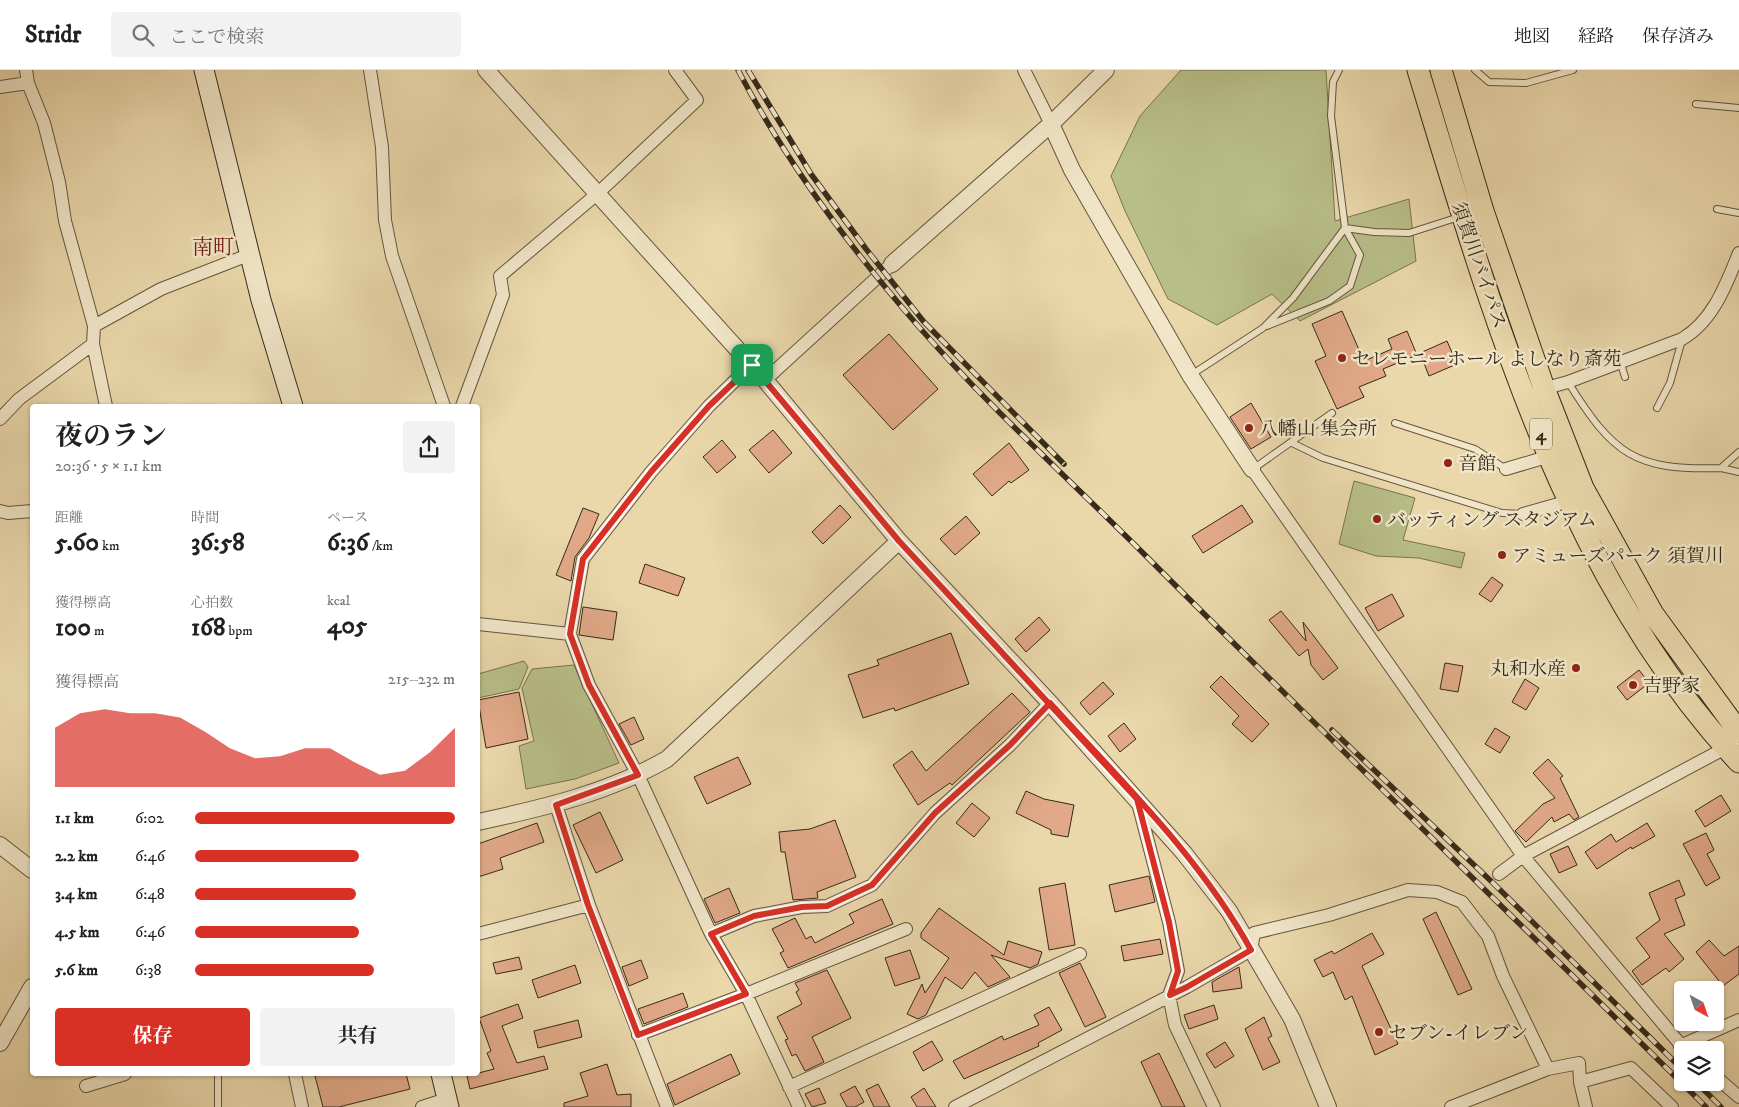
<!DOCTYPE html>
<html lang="ja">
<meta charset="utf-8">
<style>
:root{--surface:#fff;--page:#f2f2f2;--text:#202124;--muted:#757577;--line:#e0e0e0;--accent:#d93025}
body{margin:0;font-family:"IM FELL DW Pica","Noto Serif JP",serif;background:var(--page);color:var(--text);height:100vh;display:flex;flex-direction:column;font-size:19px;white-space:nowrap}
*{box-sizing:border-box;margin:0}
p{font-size:16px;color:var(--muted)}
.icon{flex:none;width:28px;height:28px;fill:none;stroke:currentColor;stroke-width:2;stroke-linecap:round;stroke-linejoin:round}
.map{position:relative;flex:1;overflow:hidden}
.side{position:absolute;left:30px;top:334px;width:450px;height:672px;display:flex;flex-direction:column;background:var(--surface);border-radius:5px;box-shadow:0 1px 4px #0004}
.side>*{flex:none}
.needle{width:32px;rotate:140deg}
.controls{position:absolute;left:1674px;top:911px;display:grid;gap:10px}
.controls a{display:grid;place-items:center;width:50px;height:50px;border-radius:5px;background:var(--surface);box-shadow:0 1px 4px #0004;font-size:25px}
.pin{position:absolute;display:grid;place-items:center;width:42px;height:42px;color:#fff;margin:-21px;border-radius:10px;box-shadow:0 2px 8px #0006}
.round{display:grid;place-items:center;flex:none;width:52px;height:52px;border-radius:5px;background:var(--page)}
.overview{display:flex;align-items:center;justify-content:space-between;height:85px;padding:0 25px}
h1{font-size:28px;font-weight:700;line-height:38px}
.figures{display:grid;grid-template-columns:repeat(3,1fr);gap:8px;height:85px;padding:5px 25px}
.figures div{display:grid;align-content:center}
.figures b{font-size:25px;font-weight:700}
.figures small{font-size:14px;font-weight:400}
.figures p{font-size:14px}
.chart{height:140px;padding:10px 25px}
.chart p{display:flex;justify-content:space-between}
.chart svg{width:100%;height:90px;margin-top:5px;fill:var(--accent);opacity:.7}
.action{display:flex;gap:10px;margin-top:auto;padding:10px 25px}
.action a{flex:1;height:58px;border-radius:5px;background:var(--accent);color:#fff;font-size:20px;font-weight:700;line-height:58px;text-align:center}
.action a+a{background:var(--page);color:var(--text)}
ul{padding:0 25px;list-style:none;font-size:16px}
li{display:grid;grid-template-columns:80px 60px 1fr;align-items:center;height:38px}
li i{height:12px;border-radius:6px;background:var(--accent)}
header{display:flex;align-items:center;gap:30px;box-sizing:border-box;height:70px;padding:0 25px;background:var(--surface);border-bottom:1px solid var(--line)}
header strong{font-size:24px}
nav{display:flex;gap:28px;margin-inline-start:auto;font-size:18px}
.search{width:350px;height:45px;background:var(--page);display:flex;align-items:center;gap:12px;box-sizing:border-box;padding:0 18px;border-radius:5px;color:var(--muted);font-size:19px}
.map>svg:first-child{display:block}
.green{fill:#b8be88;stroke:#767452}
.building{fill:#e1a988;stroke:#352a1b}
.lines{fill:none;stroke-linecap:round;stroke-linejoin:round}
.service-casing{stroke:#62563f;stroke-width:8}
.minor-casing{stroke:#62563f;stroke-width:14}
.tertiary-casing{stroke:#62563f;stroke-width:18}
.secondary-casing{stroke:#352a1b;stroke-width:21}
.trunk-casing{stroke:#352a1b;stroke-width:23}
.service{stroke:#f1e6c8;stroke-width:6}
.minor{stroke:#f1e6c8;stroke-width:12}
.tertiary{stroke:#f1e6c8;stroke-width:16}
.secondary{stroke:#f1e6c8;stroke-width:19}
.trunk{stroke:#ead8ab;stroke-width:21}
.rail-casing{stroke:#352a1b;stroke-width:5.5}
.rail{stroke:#f1e6c8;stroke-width:4;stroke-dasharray:11;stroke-linecap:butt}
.route-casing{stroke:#fff;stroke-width:10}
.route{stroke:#d93025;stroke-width:6}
.poi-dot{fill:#8f2418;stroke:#f1e6c8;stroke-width:2}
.labels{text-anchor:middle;stroke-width:5;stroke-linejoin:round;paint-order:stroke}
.shield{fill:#f1e6c8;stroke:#6d624f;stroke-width:1}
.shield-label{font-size:18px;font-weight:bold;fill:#352a1b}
.street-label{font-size:19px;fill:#352a1b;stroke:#f1e6c8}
.poi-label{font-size:19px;fill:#352a1b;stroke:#f1e6c8;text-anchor:start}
.quarter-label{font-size:21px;fill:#7a1f14;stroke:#f1e6c8}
</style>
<header>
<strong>Stridr</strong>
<div class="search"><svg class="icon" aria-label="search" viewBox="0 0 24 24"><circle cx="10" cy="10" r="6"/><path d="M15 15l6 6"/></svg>ここで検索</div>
<nav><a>地図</a><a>経路</a><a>保存済み</a></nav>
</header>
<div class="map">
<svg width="1739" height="1037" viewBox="0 0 1739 1037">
<rect width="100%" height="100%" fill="#ead8ab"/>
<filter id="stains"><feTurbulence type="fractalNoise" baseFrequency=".004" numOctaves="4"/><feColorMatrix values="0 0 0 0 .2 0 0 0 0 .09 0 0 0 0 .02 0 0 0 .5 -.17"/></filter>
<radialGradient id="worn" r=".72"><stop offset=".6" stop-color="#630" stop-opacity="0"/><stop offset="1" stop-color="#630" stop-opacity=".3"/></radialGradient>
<!-- green -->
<path class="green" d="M1181,0H1326L1335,151L1409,129L1416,191L1300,251L1272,224L1217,255L1168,229L1125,141L1111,106L1140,46Z
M1354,411L1415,428L1403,470L1465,483L1461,498L1419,488L1376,486L1339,474Z
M524,591L528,597L519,619L478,628V604Z
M574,595L619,693L575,709L526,719L519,676L534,671L522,618L532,599Z"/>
<!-- building -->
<path class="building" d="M1342,241L1364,291L1392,279L1388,269L1407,261L1417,285L1383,299L1386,306L1359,317L1364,327L1337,339L1315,291L1326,286L1312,254Z
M889,264L938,319L893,360L843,305Z
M1447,271L1457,294L1429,306L1420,283Z
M1251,333L1271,367L1251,379L1230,347Z
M773,360L792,383L769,403L749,380Z
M722,370L736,387L717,403L703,387Z
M1009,373L1029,400L1011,413L1009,411L992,426L973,404Z
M840,435L851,447L823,474L812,462Z
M1242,435L1253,452L1203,483L1192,466Z
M583,438L599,444L589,468L575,487L571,511L556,505Z
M966,446L980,463L955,485L940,469Z
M645,494L685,508L678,526L639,513Z
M1492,507L1503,515L1491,532L1479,524Z
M1392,524L1404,546L1378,561L1365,538Z
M583,537L617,542L613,570L579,565Z
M1281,541L1306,571L1303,552L1338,598L1323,610L1311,595L1308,579L1299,586L1269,550Z
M1039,547L1050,560L1026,582L1015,569Z
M951,563L969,614L895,641L894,638L863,648L848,605L879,595L877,590Z
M1445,593L1463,596L1458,622L1440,619Z
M1639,600L1649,613L1627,630L1617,617Z
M1221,606L1269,654L1252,672L1232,654L1239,646L1210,617Z
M1525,609L1539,618L1526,640L1512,632Z
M1103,612L1114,624L1090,645L1080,633Z
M519,622L528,669L486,678L478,630Z
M1012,623L1030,642L952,715L950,713L918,735L893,695L912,681L926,701Z
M634,647L644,669L631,675L619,654Z
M1124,653L1136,669L1120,682L1108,666Z
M1495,658L1510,667L1500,683L1485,674Z
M738,687L751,714L707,734L694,707Z
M1548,689L1563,706L1560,708L1579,747L1574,750L1569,744L1554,752L1552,747L1526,772L1515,761L1543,734L1555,728L1533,703Z
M1026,721L1044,729L1074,735L1068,767L1051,764V760L1016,743Z
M1721,725L1731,741L1705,757L1695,741Z
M972,733L990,748L974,767L956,753Z
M600,742L623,790L596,803L573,755Z
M835,750L856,807L817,822L818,828L793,830L785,782H781L779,762L810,759Z
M537,753L544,772L500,788L503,799L478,807V774Z
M1647,753L1655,766L1632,779L1631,777L1597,799L1585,782L1611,764L1616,772Z
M1706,763L1714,780L1707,784L1720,808L1706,816L1683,774Z
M1568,776L1577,795L1559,803L1550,784Z
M1149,806L1155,832L1115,842L1109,815Z
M1679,810L1685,825L1675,829L1685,855L1664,864L1684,889L1669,902L1666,898L1642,915L1632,901L1650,887L1636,868L1660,850L1649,823Z
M1065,813L1075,875L1049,880L1039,818Z
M729,818L740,843L715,853L704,829Z
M882,829L893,854L788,898L780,883L784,881L772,859L795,848L806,869L811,866L815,873L854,853L849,844Z
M939,838L1004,885L1008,871L1042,882L1038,894L1030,898L991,885L1010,907L988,917L975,902L962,919L945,907L926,945L918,949L907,944L922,914L925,923L949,888L921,868V863Z
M1436,842L1472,919L1458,925L1423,849Z
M1372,863L1384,884L1362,896L1398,974L1375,985L1352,926L1345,930L1333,902L1323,907L1314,890L1332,881L1334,884Z
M1160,869L1163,884L1124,891L1121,876Z
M1709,870L1724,886L1739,876V904L1723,916L1696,882Z
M910,880L920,908L895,916L885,888Z
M519,887L522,899L496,904L493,893Z
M641,890L648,908L629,916L622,897Z
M1080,893L1106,947L1085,957L1059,903Z
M575,895L581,913L538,928L532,910Z
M1239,897L1242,918L1213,922L1212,912Z
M827,900L851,948L812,967L824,992L805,1001L796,984L792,986L785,970L788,969L777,947L802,934L796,922L799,920L795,913Z
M683,923L688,937L644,954L638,939Z
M518,934L523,948L502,956L517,993L544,986L548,999L470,1019L467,1006L494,999L487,983L491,981L479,948Z
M1214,935L1218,949L1189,959L1184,945Z
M1049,937L1062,960L1038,973L1039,976L964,1009L953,991L1002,966L1004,970L1039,955L1034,945Z
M1264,947L1272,966L1268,968L1280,992L1263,1000L1245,959Z
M578,950L582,967L538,978L534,961Z
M932,971L943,990L923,1001L913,982Z
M1225,972L1234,986L1215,998L1206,984Z
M1159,983L1185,1037H1162L1141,992Z
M731,984L740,1004L675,1035L667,1014Z
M607,994L617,1025L631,1024V1037H564V1033L588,1026L580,1003Z
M325,1004H406L410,1019L339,1037H323L315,1006Z
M878,1014L890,1037H874L866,1020Z
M855,1016L864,1032L855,1037H847L840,1024Z
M819,1018L826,1033L812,1037L805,1024Z
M924,1018L936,1037H917L911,1027Z"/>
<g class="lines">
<!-- service casing -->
<g class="service-casing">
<path id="service" d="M1475,0L1489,12L1526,13L1573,0
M1696,34L1739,38
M1717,139L1739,143
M1267,256L1329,231L1350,216L1360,185L1345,158L1374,162L1409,163L1459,147
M1620,291L1625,307
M1191,305L1263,258L1293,228L1345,158L1331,46L1333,12L1339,0
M1568,312C1613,384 1634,401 1721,398L1739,382
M1657,338L1670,313L1682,270
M1395,353L1475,379L1506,399
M1292,373L1323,388L1502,443L1523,444
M1721,398L1739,402
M1253,399L1332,343
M218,1004V1037"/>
</g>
<!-- minor casing -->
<g class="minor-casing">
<path id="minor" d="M26,0L28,13L44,53L59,112L65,151L94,256L93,274L106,336
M370,0L382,77L385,150L392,186L444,336
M1024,0L1051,54
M0,17L28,13
M94,256L161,219L251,184
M751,295L709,336L651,402L583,489L570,564L589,615L638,705L711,864L746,924L799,1037
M765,310L892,194
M1539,320L1568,312L1682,269C1713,251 1726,215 1739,183
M462,336L503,225L500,206L597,124L697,30L675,0
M0,349L19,329L93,274
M1252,399L1523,786L1685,980
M1506,399L1550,386
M0,441L8,443L32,441
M1523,444L1569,431
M478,554L570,564
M1138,733L1169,852L1178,901L1169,925L1175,955L1214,1037
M556,735L589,835L667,1037
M1499,804L1523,786L1733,674
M478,864L589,835
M711,864L754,846L802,837L827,836L872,815L935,743L1010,675L1050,633
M638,965L746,924L906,859
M1680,976L1739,950
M295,1004L302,1037
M1715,1006L1739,1027
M1580,1012L1586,1037
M86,1016L125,1004
M789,1017L1080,884
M422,1037L447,1029
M955,1037L1187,917L1251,880L1254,863L1329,845L1408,820L1437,822L1462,832L1488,866L1503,906L1548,999
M1451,1037L1548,999L1579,993L1580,1012L1631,998L1672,1037"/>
</g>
<!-- tertiary casing -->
<g class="tertiary-casing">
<path id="tertiary" d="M486,0L765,310L899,471L1050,633L1184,783L1229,841L1292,949L1328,1037
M1051,54L1072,100L1190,305L1252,399
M892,194L1051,54L1106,0
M478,752C543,738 608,723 667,689L899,471
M0,775L32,800
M0,973L32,917"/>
</g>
<!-- secondary casing -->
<g class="secondary-casing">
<path id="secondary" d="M204,0L261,230L293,336
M441,1004L449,1037"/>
</g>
<!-- trunk casing -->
<g class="trunk-casing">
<path id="trunk" d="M1418,0C1491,239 1564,505 1739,692
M1441,0L1483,141L1544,318L1583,418L1653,544L1739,662"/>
</g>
<!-- service -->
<use href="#service" class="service"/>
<!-- minor -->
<use href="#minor" class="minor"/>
<!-- tertiary -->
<use href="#tertiary" class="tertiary"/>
<!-- secondary -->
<use href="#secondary" class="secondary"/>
<!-- trunk -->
<use href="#trunk" class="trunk"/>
<!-- rail casing -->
<g class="rail-casing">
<path id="rail" d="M738,0C786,92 851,179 919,257C989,337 1070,410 1145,485C1331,671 1519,852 1706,1037
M748,0L811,104L866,179L924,252L1064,394
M1332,660L1492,812L1682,999
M1696,1012L1721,1037"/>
</g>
<!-- rail -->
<use href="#rail" class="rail"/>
</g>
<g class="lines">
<!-- route casing -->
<g class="route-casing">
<path id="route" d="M752,295L709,336L651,402L583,489L570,564L589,615L638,705L556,735L588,835L638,965L746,924L711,864L754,846L802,837L827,836L872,815L935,743L1010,675L1050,633C1121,711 1200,787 1251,880L1187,917L1170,925L1178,901L1169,852L1137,729L899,471L752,295"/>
</g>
<!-- route -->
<use href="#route" class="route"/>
</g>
<!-- markers -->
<g class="poi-dot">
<circle cx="1342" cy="288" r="5"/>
<circle cx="1249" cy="358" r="5"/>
<circle cx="1448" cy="393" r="5"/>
<circle cx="1377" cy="449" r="5"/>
<circle cx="1502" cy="485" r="5"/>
<circle cx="1576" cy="598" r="5"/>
<circle cx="1633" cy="615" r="5"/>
<circle cx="1379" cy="962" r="5"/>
</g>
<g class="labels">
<!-- shield labels -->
<rect class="shield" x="1530" y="348.5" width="22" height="31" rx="4"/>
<g class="shield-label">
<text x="1541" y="370">4</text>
</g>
<!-- street labels -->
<g class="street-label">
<text transform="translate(1480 195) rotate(71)" y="7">須賀川バイパス</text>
</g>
<!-- poi labels -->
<g class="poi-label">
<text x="1352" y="295">セレモニーホール よしなり斎苑</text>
<text x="1259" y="365">八幡山 集会所</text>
<text x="1458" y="400">音館</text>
<text x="1387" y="456">バッティング スタジアム</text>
<text x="1512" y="492">アミューズパーク 須賀川</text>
<text x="1566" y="605" text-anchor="end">丸和水産</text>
<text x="1643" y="622">吉野家</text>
<text x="1389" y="969">セブン-イレブン</text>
</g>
<!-- quarter labels -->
<g class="quarter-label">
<text x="213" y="184">南町</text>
</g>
</g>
<rect width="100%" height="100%" filter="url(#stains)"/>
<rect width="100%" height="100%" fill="url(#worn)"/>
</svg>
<div class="controls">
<a><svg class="needle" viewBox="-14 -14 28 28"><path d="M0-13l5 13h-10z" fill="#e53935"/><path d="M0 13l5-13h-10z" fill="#757577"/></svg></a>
<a><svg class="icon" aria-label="layers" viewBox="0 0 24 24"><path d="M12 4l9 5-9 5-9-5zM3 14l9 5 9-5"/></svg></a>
</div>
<div class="pin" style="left:752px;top:295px;background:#1e9e55"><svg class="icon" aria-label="arrive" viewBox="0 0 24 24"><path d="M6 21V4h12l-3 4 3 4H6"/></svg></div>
<section class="side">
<div class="overview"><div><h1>夜のラン</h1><p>20:36 · 5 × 1.1 km</p></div><a class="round"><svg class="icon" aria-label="share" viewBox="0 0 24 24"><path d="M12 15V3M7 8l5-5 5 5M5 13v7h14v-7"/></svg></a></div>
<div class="figures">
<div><p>距離</p><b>5.60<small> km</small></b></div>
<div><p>時間</p><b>36:58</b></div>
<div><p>ペース</p><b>6:36<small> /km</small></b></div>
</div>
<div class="figures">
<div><p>獲得標高</p><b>100<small> m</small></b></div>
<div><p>心拍数</p><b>168<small> bpm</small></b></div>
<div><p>kcal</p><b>405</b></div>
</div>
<div class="chart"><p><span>獲得標高</span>215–232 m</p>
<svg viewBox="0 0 160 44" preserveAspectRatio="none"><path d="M0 44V15L10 8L20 6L30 8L40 8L50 10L60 17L70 25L80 30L90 29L100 25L110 25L120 32L130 38L140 36L150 27L160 15V44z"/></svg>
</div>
<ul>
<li><b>1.1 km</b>6:02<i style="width:100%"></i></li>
<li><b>2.2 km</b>6:46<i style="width:63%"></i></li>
<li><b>3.4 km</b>6:48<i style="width:62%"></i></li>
<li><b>4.5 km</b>6:46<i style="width:63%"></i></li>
<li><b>5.6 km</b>6:38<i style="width:69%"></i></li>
</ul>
<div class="action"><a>保存</a><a>共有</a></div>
</section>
</div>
